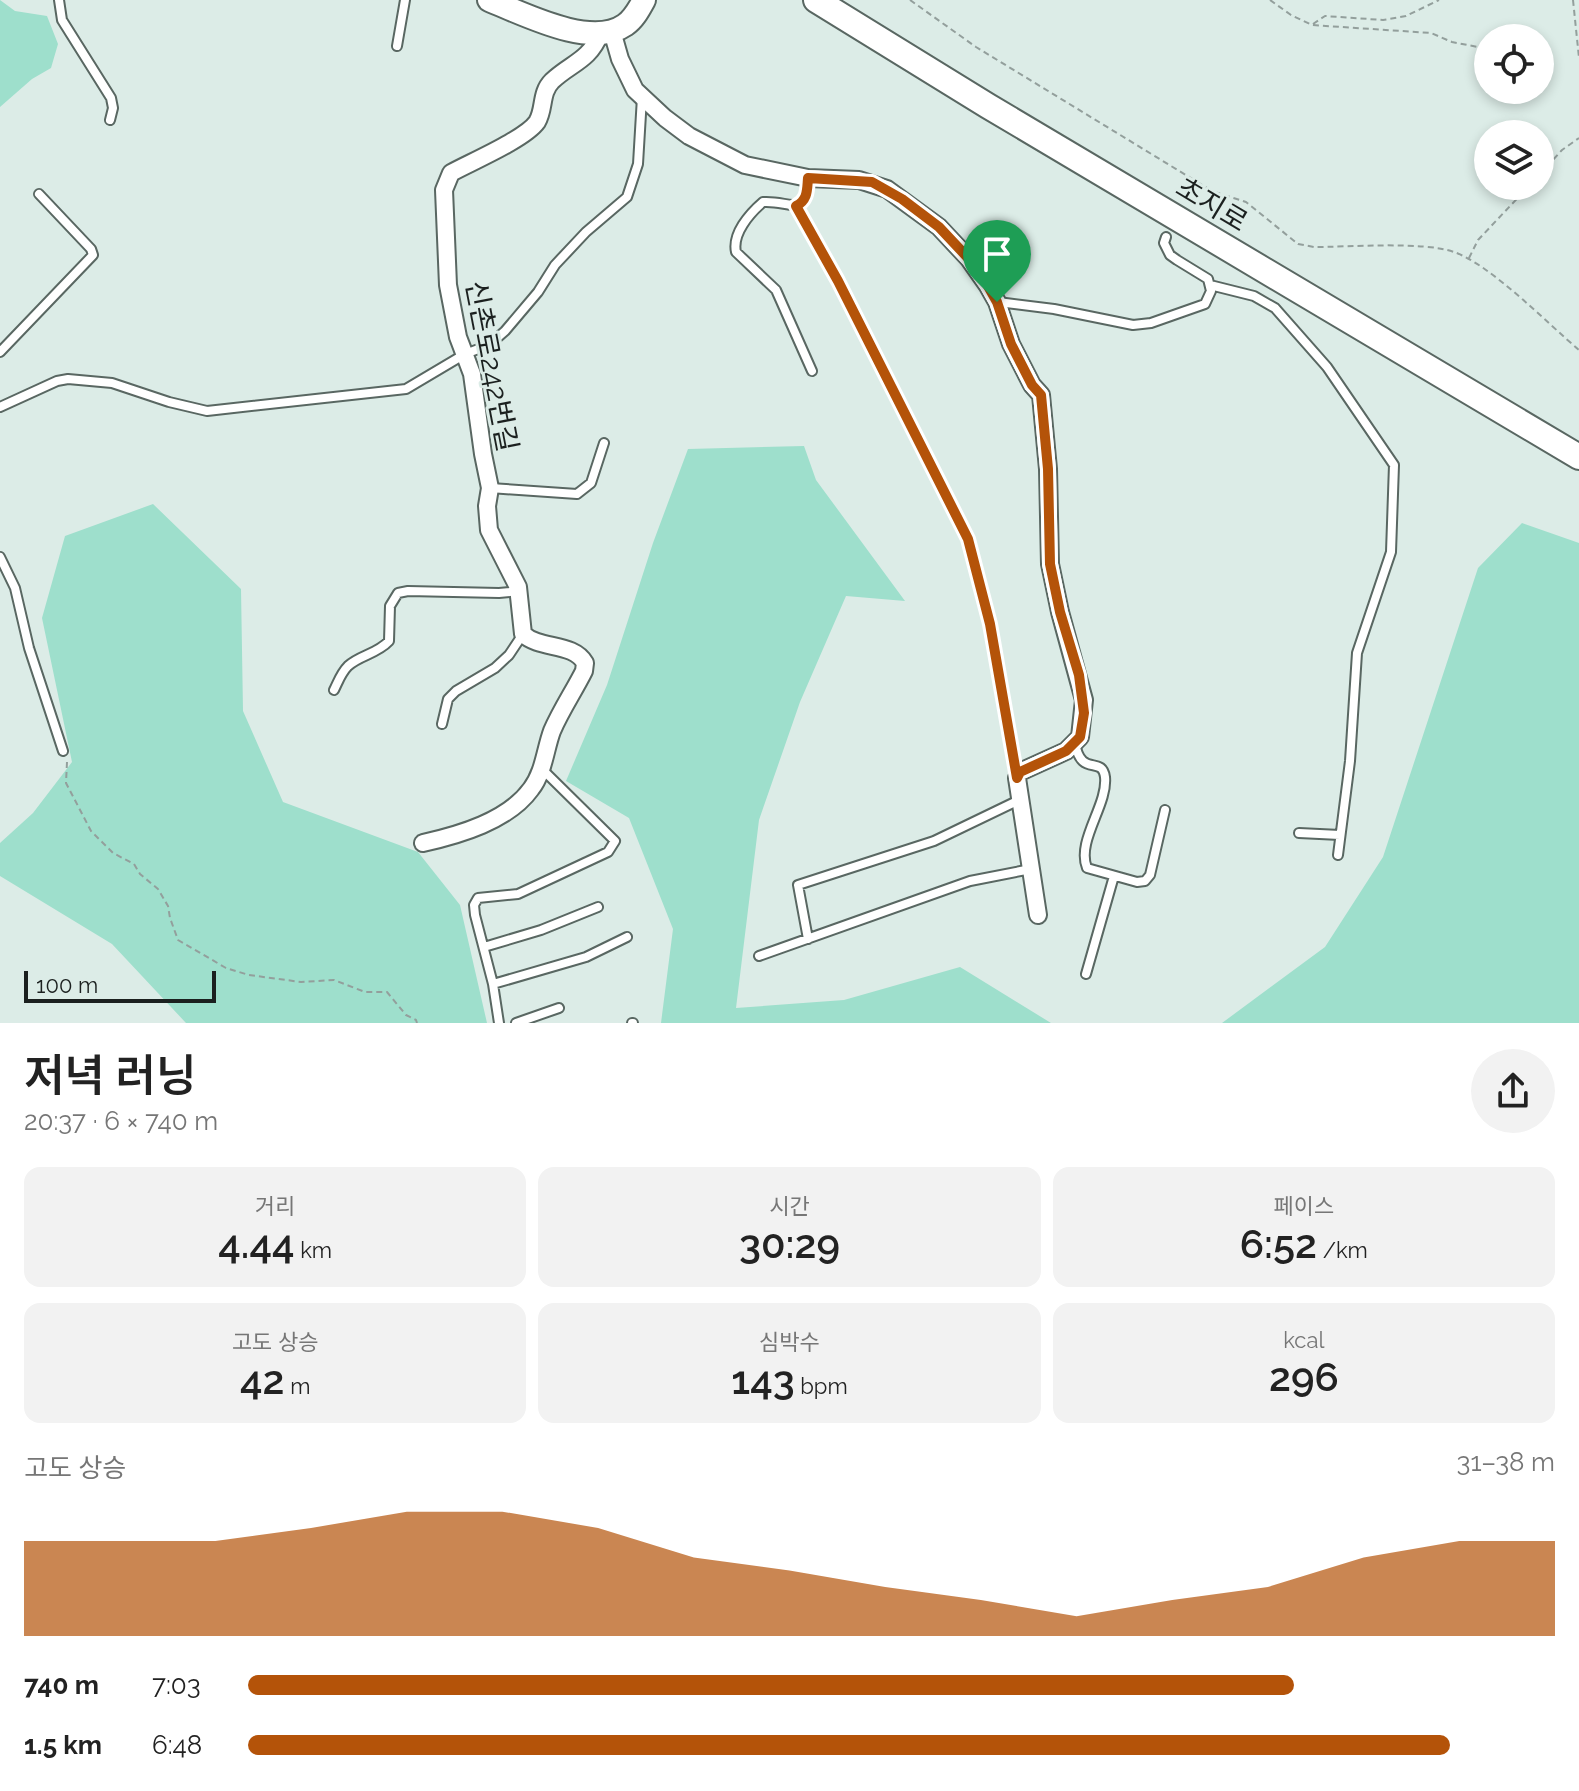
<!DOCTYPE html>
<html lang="ko">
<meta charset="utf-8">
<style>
:root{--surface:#fff;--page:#f2f2f2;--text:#222;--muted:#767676;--accent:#b45309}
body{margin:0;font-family:Raleway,"Noto Sans KR",sans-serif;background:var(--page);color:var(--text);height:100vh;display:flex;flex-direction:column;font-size:30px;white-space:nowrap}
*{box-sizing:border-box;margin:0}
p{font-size:26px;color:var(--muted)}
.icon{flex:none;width:44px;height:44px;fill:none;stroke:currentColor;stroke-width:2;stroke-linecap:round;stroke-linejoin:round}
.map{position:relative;height:1023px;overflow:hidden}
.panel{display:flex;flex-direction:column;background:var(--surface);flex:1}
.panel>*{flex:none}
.controls{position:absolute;left:1474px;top:24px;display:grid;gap:16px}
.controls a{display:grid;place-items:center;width:80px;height:80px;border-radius:50%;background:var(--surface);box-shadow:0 4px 12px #0003;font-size:40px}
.scale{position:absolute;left:24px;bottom:20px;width:192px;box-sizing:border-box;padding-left:8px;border:4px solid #1b201f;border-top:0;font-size:22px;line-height:28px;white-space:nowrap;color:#1b201f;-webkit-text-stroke:6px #dcece7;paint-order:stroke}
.pin{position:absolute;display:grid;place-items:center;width:68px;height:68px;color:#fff;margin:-82px -34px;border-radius:50% 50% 50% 0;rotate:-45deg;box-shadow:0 0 8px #0007}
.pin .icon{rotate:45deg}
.round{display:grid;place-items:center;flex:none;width:84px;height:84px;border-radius:42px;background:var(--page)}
.overview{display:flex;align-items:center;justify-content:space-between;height:136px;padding:0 24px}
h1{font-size:44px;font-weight:600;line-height:60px}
.stats{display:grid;grid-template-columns:repeat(3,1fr);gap:12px;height:136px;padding:8px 24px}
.stats div{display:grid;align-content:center;border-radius:16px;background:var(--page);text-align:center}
.stats b{font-size:40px;font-weight:600}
.stats small{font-size:22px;font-weight:400}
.stats p{font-size:22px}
.chart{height:224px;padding:16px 24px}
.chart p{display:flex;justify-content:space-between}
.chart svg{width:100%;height:144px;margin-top:8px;fill:var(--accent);opacity:.7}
ul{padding:0 24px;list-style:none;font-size:26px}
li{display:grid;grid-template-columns:128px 96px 1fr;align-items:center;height:60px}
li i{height:20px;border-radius:10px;background:var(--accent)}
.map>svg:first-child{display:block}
.green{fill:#9edfcc}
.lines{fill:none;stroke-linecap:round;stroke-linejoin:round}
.lane-casing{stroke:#596762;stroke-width:12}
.street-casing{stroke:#596762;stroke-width:20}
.secondary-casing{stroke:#596762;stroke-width:26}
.primary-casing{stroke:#596762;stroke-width:28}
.path{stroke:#939f9c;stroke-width:2;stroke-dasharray:6 4;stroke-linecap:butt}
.lane{stroke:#fff;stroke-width:8}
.street{stroke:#fff;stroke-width:16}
.secondary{stroke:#fff;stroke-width:22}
.primary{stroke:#fff;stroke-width:24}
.route-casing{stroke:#fff;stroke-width:16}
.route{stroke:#b45309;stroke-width:10}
.labels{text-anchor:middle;stroke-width:6;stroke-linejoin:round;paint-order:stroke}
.street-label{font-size:28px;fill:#1b201f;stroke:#dcece7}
</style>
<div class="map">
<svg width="1579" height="1023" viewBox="0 0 1579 1023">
<rect width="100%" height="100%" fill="#dcece7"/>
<!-- green -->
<path class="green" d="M0,0L15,11L47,16L58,44L51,68L32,79L0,107Z
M804,446L816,480L905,601L846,596L800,702L759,820L736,1008L844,1000L960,967L1051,1023H661L673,929L629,818L566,781L607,685L653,543L688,449Z
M153,504L241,589L243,711L283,802L418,852L460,905L487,1023H186L112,944L0,876V843L33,813L72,762L42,618L65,536Z
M1522,523L1579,543V1023H1222L1325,947L1383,857L1478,568Z"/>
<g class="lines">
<!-- lane casing -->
<g class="lane-casing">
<path id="lane" d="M59,0L62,20L111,98L113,108L110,120
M397,46L405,0
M808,178C804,220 791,200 763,202C749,214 732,234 736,252L776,290L812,371
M796,206L838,281L968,539L990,624L1016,774
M1210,285L1254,296L1275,308L1327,367L1394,465L1391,552L1357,653L1350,761L1338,855
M998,302L1054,309L1133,325L1151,323L1205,304L1211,291L1208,279L1177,260L1170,255L1164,243L1166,237
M0,352L93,255L91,249L39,194
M0,407L57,381L68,379L112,383L169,402L207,411L406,389L465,354L489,345L505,331L538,292L555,265L586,232L627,197L638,164L642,97
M490,488L577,494L591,483L604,443
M0,557L15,588L29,648L63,751
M334,690C338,682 341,673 348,666C360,655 377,654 389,641L390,606L398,593L408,591L499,593L510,592L517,588
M442,724L448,699L456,691L495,668L509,655L523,634
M1075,743C1081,778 1102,755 1105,777C1108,805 1076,841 1087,868L1137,882L1145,881L1150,875L1165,810
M1299,833L1340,835
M808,939L798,885L934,841L1019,800
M484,947L541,930L598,907
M759,956L970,881L1031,869
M1086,974L1114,876
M493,984L586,957L627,937
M499,1023L493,984L475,915L474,905L478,898L518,894L608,852L615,841L542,769
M516,1023L559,1008
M632,1023H633"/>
</g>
<!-- street casing -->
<g class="street-casing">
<path id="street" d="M612,31L620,59L635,90L665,118L689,136L745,165L808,178L859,180L887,189L939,227L969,259L988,286L997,302L1011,344L1032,385L1041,395L1048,469L1050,564L1060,612L1084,700L1080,737L1066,751L1020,772L1017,778L1038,915
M423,843C459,835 508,821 531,789C544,772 545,750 552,731C561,710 574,691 584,671L585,663C573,642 540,650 523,634L518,587L489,530L487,506L490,488L483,454L472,374L458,337L448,285L444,190L451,173C471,162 525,139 537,122C545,109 540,93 552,81C571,63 589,61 600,34"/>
</g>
<!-- secondary casing -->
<g class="secondary-casing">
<path id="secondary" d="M489,0C524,14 591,49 625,25C634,19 639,9 644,0"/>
</g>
<!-- primary casing -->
<g class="primary-casing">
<path id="primary" d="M816,0L988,106L1579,457"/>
</g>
<!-- path -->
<path class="path" d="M910,0L976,47L1212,191L1246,202L1298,244L1314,247C1349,247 1423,241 1454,252C1491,265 1547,323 1579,350
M1270,0L1291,15L1312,25L1431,33L1452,42L1488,49
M1573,0L1579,58
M1313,24L1325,16L1383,20L1406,16L1439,0
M1540,174L1562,150L1579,138
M1469,258L1478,240L1529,186
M67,762L66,783L91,831L113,853L134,864L140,874L158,889L168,906L170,918L178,940L226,968L249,975L301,982L334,980L365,992H387L406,1015L416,1020L417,1023"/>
<!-- lane -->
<use href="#lane" class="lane"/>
<!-- street -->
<use href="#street" class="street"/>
<!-- secondary -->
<use href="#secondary" class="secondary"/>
<!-- primary -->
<use href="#primary" class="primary"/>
</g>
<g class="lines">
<!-- route casing -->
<g class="route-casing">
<path id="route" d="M808,178L872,182L902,199L939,227L969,259L988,286L997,302L1011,344L1032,385L1041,395L1048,469L1050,564L1060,612L1079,675L1084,713L1080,737L1066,751L1020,772L1017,778L990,624L968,539L838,281L796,206C808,200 807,190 808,178Z"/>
</g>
<!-- route -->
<use href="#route" class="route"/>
</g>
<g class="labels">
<!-- street labels -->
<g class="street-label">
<text transform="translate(1212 204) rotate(31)" y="10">초지로</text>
<text transform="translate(492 366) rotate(79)" y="10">신촌로242번길</text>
</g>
</g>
</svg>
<div class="controls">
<a><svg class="icon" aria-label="locate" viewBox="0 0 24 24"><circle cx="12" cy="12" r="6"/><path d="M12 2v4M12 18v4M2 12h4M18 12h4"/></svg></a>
<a><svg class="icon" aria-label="layers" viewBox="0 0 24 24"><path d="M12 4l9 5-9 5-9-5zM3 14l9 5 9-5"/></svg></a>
</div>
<div class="scale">100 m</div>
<div class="pin" style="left:997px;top:302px;background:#1e9e55"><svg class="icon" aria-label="arrive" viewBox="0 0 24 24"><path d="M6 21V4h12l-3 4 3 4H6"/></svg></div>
</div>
<section class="panel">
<div class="overview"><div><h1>저녁 러닝</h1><p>20:37 · 6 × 740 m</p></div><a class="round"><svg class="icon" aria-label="share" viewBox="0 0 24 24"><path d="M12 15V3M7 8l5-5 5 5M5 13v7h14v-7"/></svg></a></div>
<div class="stats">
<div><p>거리</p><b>4.44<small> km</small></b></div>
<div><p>시간</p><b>30:29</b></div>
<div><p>페이스</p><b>6:52<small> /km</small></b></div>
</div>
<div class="stats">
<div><p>고도 상승</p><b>42<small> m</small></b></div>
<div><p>심박수</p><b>143<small> bpm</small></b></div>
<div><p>kcal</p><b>296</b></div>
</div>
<div class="chart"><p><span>고도 상승</span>31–38 m</p>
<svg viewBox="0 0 160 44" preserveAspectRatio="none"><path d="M0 44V15L10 15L20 15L30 11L40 6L50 6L60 11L70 20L80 24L90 29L100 33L110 38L120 33L130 29L140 20L150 15L160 15V44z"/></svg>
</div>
<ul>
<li><b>740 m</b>7:03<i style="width:80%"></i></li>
<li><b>1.5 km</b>6:48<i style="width:92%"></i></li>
</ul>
</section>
